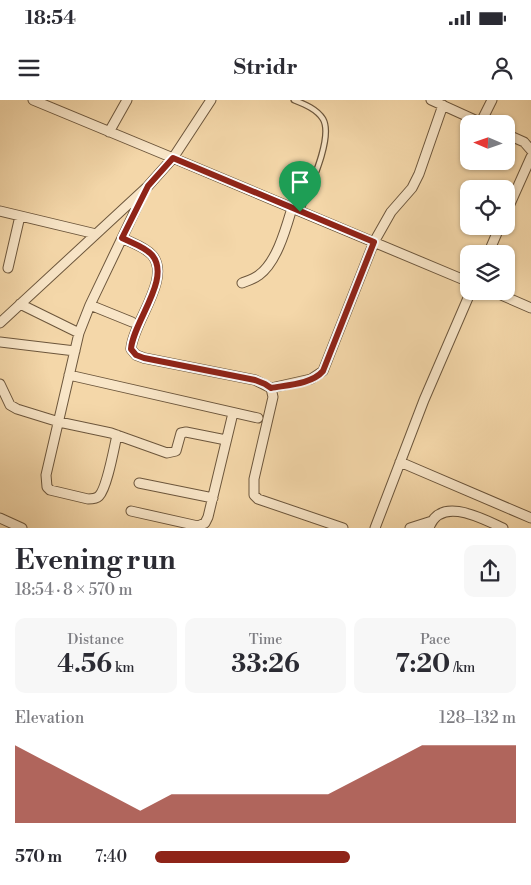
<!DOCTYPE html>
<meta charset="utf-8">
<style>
:root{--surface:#fff;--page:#f7f7f7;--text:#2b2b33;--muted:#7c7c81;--accent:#8f2418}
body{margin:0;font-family:"Libre Bodoni",serif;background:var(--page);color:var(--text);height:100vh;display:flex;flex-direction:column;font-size:19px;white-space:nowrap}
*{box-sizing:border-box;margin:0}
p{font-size:16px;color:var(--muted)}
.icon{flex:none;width:28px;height:28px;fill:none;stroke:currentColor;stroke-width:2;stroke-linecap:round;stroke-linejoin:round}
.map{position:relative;height:428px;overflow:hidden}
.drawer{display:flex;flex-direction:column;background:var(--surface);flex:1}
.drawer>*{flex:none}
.needle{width:32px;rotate:272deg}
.buttons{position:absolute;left:460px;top:15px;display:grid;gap:10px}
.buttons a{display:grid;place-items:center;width:55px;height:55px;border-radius:10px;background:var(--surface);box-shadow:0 1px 4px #0004;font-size:25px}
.pin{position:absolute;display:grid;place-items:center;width:42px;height:42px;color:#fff;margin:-51px -21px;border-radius:50% 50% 50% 0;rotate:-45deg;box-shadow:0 0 5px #0007}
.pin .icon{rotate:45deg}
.round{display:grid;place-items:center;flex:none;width:52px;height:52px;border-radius:10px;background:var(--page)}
.overview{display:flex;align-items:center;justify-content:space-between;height:85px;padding:0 15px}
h1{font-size:28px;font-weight:800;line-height:38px}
.figures{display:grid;grid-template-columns:repeat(3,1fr);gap:8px;height:85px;padding:5px 15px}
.figures div{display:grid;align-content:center;border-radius:10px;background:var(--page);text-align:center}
.figures b{font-size:25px;font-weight:800}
.figures small{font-size:14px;font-weight:400}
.figures p{font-size:14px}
.chart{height:140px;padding:10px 15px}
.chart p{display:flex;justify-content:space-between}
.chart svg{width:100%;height:90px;margin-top:5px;fill:var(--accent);opacity:.7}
ul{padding:0 15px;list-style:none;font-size:16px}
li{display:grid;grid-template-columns:80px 60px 1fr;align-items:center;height:38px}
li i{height:12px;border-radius:6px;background:var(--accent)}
.status{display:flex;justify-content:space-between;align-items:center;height:35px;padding:0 25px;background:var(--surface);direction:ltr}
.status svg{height:14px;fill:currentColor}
header{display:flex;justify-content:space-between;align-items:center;height:65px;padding:0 15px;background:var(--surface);font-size:22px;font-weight:800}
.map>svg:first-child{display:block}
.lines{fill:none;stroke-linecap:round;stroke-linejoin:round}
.lane-casing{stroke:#6c563c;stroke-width:7}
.street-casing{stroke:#6c563c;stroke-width:11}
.lane{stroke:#f8e5c7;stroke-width:4.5}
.street{stroke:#f8e5c7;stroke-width:9}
.route-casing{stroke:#fff;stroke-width:10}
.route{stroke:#8f2418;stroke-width:6}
</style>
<div class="status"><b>18:54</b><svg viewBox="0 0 49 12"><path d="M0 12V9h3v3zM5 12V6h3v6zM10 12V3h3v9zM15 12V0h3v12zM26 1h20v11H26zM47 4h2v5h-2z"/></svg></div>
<header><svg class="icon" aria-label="menu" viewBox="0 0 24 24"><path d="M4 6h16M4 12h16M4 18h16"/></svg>Stridr<svg class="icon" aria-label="person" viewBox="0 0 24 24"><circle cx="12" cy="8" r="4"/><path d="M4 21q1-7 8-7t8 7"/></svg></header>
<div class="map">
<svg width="531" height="428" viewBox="0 0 531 428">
<rect width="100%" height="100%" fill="#f4d7a9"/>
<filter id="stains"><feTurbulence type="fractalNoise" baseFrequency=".004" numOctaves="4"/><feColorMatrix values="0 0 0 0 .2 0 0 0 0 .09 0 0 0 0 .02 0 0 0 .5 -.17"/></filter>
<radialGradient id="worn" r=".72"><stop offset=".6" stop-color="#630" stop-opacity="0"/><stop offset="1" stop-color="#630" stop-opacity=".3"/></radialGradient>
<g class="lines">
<!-- lane casing -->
<g class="lane-casing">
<path id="lane" d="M294,0C304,4 317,9 323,19C334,38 308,91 300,112"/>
</g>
<!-- street casing -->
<g class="street-casing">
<path id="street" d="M33,0L173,58L211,0
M431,0L484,24
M481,22L492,0
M109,32L127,0
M506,34L524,42L531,50
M0,111L96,134
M506,113L531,57
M122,138C132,143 145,147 152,155C172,178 133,222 131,249L136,255L144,258L255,280L271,288L273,297L254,379V395L258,399L343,428
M488,154L500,126
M8,168L20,116
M242,183C247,181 254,179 259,175C277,162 286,128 292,108
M492,191L531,208
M20,204L79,233
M90,205L132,222
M0,223L148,86L173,58L469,182
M0,242L75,251
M69,275L258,318
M0,284L10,305L17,309L59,322L111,333L167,353L176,351L181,333L186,332L226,340
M271,288L311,279L323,271L374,142L391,112L412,88L419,74L443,5
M117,335C114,348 107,388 99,396C96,399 92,399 88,399L50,390L47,387L46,375L79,233L90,205L145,90
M400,362L531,418
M139,383L213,398
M131,411L198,426L205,423L208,417L233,313
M0,418L22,428
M375,428L424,300L471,191
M410,428L432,421
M429,428C440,395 483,419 503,428"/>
</g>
<!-- lane -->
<use href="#lane" class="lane"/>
<!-- street -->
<use href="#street" class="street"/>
</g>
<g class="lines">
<!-- route casing -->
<g class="route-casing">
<path id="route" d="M173,58L374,142L323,271C312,284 287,285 271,288L265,284L255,280L144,258L136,255L131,249C133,222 172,178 152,155C145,147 132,143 122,138L148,86Z"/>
</g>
<!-- route -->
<use href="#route" class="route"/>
</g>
<rect width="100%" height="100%" filter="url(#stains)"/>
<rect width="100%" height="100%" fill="url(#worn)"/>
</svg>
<div class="buttons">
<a><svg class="needle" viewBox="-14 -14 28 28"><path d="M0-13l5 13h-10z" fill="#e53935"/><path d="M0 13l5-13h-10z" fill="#7c7c81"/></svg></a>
<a><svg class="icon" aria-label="locate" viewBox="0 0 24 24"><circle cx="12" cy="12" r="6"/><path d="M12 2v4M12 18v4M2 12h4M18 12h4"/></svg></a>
<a><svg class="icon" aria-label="layers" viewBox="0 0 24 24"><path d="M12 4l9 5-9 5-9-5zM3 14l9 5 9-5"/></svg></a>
</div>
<div class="pin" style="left:300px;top:112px;background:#1e9e55"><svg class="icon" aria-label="arrive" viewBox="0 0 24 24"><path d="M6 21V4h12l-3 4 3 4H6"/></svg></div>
</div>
<section class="drawer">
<div class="overview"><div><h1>Evening run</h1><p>18:54 · 8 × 570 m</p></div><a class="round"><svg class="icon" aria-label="share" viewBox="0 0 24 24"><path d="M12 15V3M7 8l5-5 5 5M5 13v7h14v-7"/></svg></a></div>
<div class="figures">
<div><p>Distance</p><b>4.56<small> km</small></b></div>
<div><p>Time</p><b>33:26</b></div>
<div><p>Pace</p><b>7:20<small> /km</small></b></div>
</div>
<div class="chart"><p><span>Elevation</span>128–132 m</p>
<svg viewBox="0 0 160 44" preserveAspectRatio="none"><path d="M0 44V6L10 14L20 22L30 30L40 38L50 30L60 30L70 30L80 30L90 30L100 30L110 22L120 14L130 6L140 6L150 6L160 6V44z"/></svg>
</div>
<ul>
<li><b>570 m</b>7:40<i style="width:54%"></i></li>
</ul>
</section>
